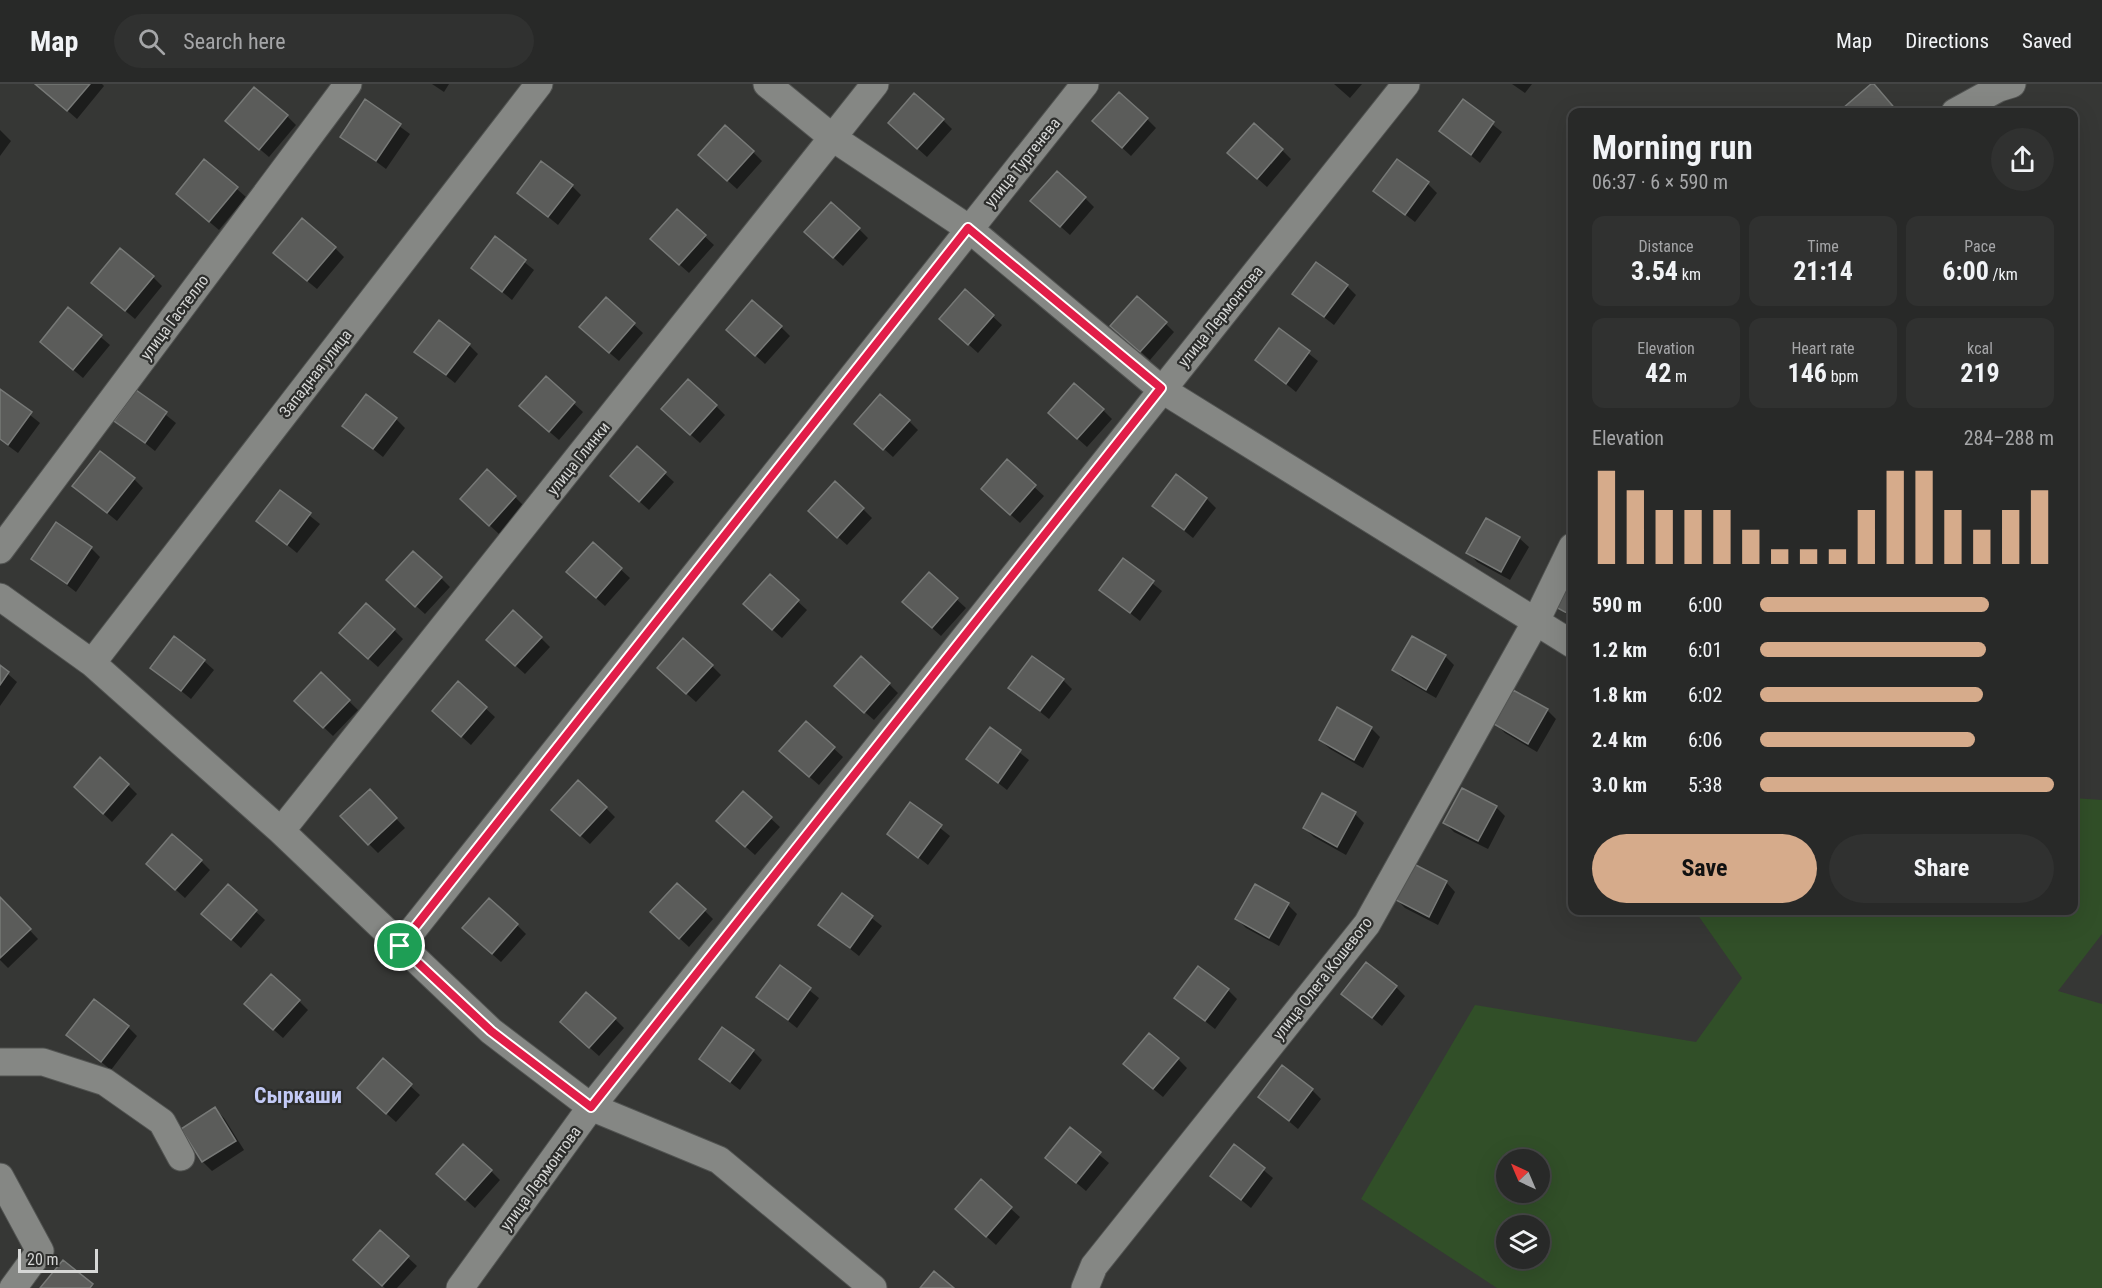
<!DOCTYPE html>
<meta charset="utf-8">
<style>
:root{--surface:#282928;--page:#303130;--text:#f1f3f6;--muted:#a5a6a8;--line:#444545;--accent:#d6ab8b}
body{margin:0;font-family:"Roboto Condensed",sans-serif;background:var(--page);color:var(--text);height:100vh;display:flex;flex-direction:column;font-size:22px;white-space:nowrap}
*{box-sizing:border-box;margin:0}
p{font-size:20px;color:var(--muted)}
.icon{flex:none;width:33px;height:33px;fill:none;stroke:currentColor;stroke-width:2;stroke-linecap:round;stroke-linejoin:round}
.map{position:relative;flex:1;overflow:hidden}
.panel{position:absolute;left:1568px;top:24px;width:510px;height:807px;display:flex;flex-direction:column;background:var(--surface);border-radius:12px;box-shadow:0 6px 24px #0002,0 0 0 2px var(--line)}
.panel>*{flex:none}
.needle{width:39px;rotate:316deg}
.controls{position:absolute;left:1496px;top:1065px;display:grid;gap:12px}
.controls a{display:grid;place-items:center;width:54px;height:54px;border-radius:50%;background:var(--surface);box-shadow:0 6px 24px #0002,0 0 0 2px var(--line);font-size:30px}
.scale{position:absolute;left:18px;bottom:15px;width:80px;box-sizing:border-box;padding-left:6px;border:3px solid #d6d7d6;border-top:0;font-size:16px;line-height:21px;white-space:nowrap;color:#d6d7d6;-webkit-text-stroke:4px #2c2d2b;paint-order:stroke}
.pin{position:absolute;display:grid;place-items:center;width:51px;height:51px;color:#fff;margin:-26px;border:3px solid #fff;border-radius:50%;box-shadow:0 2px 6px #0007}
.round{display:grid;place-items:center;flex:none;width:63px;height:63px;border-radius:32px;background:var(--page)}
.headline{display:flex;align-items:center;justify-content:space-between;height:102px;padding:0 24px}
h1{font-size:33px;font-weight:700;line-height:45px}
.metrics{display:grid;grid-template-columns:repeat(3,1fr);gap:9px;height:102px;padding:6px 24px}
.metrics div{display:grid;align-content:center;border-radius:12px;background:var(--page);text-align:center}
.metrics b{font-size:26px;font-weight:700}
.metrics small{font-size:16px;font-weight:400}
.metrics p{font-size:16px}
.chart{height:168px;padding:12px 24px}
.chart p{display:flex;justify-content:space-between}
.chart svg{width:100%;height:108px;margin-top:6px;stroke:var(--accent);stroke-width:6}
.primary-button{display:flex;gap:12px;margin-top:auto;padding:12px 24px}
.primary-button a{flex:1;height:69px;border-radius:36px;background:var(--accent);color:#111;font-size:24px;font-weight:700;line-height:69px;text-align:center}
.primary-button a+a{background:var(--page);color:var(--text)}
ul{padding:0 24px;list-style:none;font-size:20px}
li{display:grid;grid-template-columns:96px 72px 1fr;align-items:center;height:45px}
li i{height:15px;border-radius:8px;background:var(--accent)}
header{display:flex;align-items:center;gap:36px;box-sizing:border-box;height:84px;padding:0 30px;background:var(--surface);border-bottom:2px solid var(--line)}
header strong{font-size:28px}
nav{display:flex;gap:33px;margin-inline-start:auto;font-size:21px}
.search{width:420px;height:54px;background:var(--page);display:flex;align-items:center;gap:15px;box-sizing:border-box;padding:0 21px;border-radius:33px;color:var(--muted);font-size:22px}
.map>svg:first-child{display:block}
.green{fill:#314f28;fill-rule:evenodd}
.shadow{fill:#0007}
.building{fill:#5b5c5a;stroke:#777977;stroke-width:1.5}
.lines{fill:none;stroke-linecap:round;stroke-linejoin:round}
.minor-casing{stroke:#515351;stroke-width:29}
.minor{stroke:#858784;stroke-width:27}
.route-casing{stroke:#fff;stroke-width:12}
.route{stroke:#e11d48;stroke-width:8}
.labels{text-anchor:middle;stroke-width:4.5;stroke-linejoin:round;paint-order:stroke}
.street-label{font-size:16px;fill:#d6d7d6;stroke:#2c2d2b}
.district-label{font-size:22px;font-weight:bold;fill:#c3caf5;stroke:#2c2d2b}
</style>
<header>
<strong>Map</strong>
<div class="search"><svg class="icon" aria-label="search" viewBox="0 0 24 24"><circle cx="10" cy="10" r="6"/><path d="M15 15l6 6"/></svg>Search here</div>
<nav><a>Map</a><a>Directions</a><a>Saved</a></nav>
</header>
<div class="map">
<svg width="2102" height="1204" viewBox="0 0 2102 1204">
<rect width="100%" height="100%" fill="#363735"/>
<!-- green -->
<path class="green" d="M2073,714L2102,716V850L2058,907L2102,920V1204H1497L1361,1115L1475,921L1696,958L1742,894L1695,827L2073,826ZM1506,1076H1539V1108H1506ZM1506,1142H1539V1174H1506Z"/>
<!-- shadow -->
<path class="shadow" d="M37,0H102L104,2L77,35Z
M432,0H449L444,8Z
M1334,0H1362L1350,14Z
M1512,0H1532L1525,9Z
M1881,9L1898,28H1848L1844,25Z
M365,17L410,50L386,85L342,52Z
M1463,17L1502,48L1480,79L1441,47Z
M287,32L296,41L269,73L237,46Z
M1147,35L1156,44L1131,72L1103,46Z
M943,36L952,45L927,73L899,48Z
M0,46L11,57L0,72Z
M1282,66L1291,75L1267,103L1239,78Z
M753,68L762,77L737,105L709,80Z
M205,77L246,113L219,146L187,119Z
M1428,100L1437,109L1415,138L1375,107Z
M572,102L581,111L558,141L519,109Z
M1085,114L1094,123L1070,151L1042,126Z
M677,127L714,161L689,189L661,164Z
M859,145L868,154L843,182L815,157Z
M495,154L534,186L512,216L473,184Z
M335,164L344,173L317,205L284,178Z
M153,193L162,202L135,235L102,207Z
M1347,202L1356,211L1334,241L1294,210Z
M965,207L1002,241L978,269L950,244Z
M606,215L643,249L619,277L590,252Z
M68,225L110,261L83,294L51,267Z
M1165,239L1174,248L1150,276L1122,251Z
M781,243L790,252L765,280L737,255Z
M1279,246L1318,277L1296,308L1257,276Z
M469,261L478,270L455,299L416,268Z
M546,294L583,328L559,356L530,331Z
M0,307L40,339L18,369L0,356Z
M137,308L176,339L155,367L116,336Z
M716,322L725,331L700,359L672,334Z
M1103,326L1112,335L1087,363L1059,338Z
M396,335L405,344L383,373L344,342Z
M909,337L918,346L893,373L865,348Z
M637,364L674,398L649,426L621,401Z
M1007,378L1044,412L1020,439L992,414Z
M134,395L143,404L117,437L74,402Z
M280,408L320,440L297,469L258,437Z
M515,413L524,422L499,450L471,424Z
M1207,415L1216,424L1193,454L1154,422Z
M863,425L872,434L847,461L819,436Z
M1487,436L1519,454L1529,463L1510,496L1477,478L1468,468Z
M593,460L630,494L605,522L577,497Z
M91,464L100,473L76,508L33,475Z
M1123,476L1162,507L1140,537L1101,506Z
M929,490L966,524L941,552L913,527Z
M770,492L807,526L782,554L754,529Z
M441,494L450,503L425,530L397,505Z
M1572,494V535L1556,522Z
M394,546L403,555L378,583L350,558Z
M541,554L550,563L525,590L497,565Z
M1445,572L1454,581L1436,614L1403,595L1394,586Z
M204,577L214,586L191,615L152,583Z
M712,582L721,591L696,618L668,593Z
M0,583L17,598L0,622Z
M321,590L358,626L333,652L296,617Z
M1063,596L1072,605L1049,635L1010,604Z
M458,599L495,633L471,661L443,636Z
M889,600L898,609L874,636L845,611Z
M1547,626L1556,635L1537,668L1505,649L1496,640Z
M806,639L843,673L819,701L790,676Z
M1371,644L1380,653L1363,684L1330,665L1320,656Z
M990,645L1029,676L1007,706L968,675Z
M128,701L137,710L112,738L85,712Z
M370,707L405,744L378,769L369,760Z
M743,709L780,743L755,771L727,746Z
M1323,711L1355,730L1364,739L1346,771L1314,753L1304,744Z
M910,720L950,752L928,781L889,750Z
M1496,723L1505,732L1488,765L1454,748L1445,739Z
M606,724L615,733L590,760L562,735Z
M201,777L210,786L185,814L157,789Z
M1446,798L1455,808L1438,841L1405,824L1396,815Z
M228,802L265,836L241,864L212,838Z
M842,811L882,842L859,872L820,841Z
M0,815L38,855L8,884L0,876Z
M1288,821L1297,830L1279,862L1246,844L1237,835Z
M704,826L713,835L689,863L661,837Z
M517,841L526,850L501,878L473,853Z
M780,883L819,914L797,944L758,913Z
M1396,903L1405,912L1382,942L1343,910Z
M1228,906L1237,915L1215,945L1176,914Z
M299,917L308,926L283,954L255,929Z
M615,935L624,944L599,972L571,947Z
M128,943L137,952L111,986L68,951Z
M753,967L762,976L740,1006L700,975Z
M1178,975L1187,984L1163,1013L1134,989Z
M383,977L420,1011L396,1038L368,1013Z
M1312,1006L1321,1015L1298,1045L1260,1013Z
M215,1025L224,1034L244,1066L212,1087L203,1078L183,1046Z
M1070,1046L1109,1079L1086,1107L1047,1074Z
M1235,1062L1273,1094L1251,1124L1212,1092Z
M491,1087L500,1096L475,1124L447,1099Z
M981,1098L1020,1133L996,1161L966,1134Z
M380,1148L417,1182L397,1204H385L364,1185Z"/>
<!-- building -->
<path class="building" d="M35,0H90L67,27Z
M1871,0H1874L1898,28H1846L1842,25Z
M254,3L288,31L259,66L225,37Z
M1119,8L1148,34L1122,64L1092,37Z
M914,9L944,35L917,65L888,39Z
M365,15L401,40L376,77L340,53Z
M1463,15L1494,38L1471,71L1439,47Z
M1254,39L1283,65L1257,95L1227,69Z
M725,41L754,67L727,97L698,71Z
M204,75L238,103L209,138L176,110Z
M1397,75L1429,98L1405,131L1373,107Z
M541,77L573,101L548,133L517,109Z
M1057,87L1086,113L1060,143L1030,117Z
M831,118L860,144L833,174L804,148Z
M677,125L706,151L679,181L650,155Z
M302,134L336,163L307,197L273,169Z
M495,152L526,176L502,208L471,184Z
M120,164L154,192L125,227L91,199Z
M1316,178L1348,201L1324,233L1292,210Z
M965,205L994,231L968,261L939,235Z
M1137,212L1167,238L1140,268L1110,242Z
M606,213L635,239L609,269L579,243Z
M752,216L782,242L755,272L726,246Z
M68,223L102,251L73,286L40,258Z
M439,236L470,260L446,291L414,268Z
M1279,244L1310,267L1286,300L1255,276Z
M546,292L575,318L549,348L519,322Z
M688,295L717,321L690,351L661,325Z
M1074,299L1104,325L1077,355L1048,329Z
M0,305L32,328L8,361L0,355Z
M136,306L167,328L145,359L114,337Z
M366,310L397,334L373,365L342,342Z
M880,310L910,336L883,366L854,340Z
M637,362L666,388L639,418L610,392Z
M100,367L135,394L107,429L72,402Z
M1007,375L1036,401L1010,431L981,405Z
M487,385L516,412L489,442L460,415Z
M1176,390L1207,414L1184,446L1152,422Z
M835,397L864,424L837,454L808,427Z
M280,406L311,429L287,461L256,437Z
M1486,434L1520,453L1501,488L1466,469Z
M56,438L92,463L67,500L31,475Z
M593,458L622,484L596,514L566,488Z
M413,467L442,493L415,523L386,496Z
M1123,474L1154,497L1130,529L1099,506Z
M929,488L958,514L932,544L902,518Z
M770,490L799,516L772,546L743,520Z
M1572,491V532L1554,522Z
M366,519L395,545L368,575L339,549Z
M513,526L542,553L515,582L486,556Z
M174,552L205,576L181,607L150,584Z
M1412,552L1446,571L1426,606L1392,586Z
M683,554L713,581L686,610L657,584Z
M861,572L890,599L864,629L834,602Z
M1032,572L1064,595L1040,627L1008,604Z
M0,581L9,588L0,601Z
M321,588L350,616L323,644L294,617Z
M458,597L487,623L461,653L432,627Z
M1513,606L1548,625L1528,660L1494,640Z
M1337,623L1372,643L1354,676L1319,656Z
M806,637L835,663L809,693L779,667Z
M990,643L1021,666L998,699L966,675Z
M100,673L129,700L103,730L74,703Z
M578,696L607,723L580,752L551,726Z
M1462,704L1497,722L1478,757L1443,739Z
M370,705L397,734L368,761L340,732Z
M743,707L772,733L745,763L716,737Z
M1322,709L1356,728L1337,763L1303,744Z
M910,718L942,741L918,774L887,750Z
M172,750L202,776L175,806L146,780Z
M1412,779L1447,797L1429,833L1394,815Z
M677,799L706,825L679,855L650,828Z
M228,800L257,826L231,856L201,830Z
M1255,800L1289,819L1269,854L1235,835Z
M842,809L873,832L850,864L818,841Z
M0,813L31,845L0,874Z
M489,814L518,840L492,870L462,844Z
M1366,878L1397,902L1372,934L1341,910Z
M780,881L811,904L788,936L756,913Z
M1198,882L1229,905L1205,937L1174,914Z
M271,890L300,916L273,946L244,920Z
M586,908L616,934L589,964L560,938Z
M94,915L129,942L101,978L66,951Z
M722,943L754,966L730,998L699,975Z
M1149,949L1179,974L1153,1005L1123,980Z
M383,974L412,1000L386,1030L357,1004Z
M1282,981L1313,1005L1289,1037L1258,1013Z
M215,1023L236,1057L202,1078L181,1045Z
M1070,1043L1101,1068L1076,1099L1045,1074Z
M463,1060L492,1086L465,1116L436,1090Z
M1234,1060L1265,1084L1241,1116L1210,1092Z
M981,1095L1012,1123L986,1153L955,1125Z
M380,1146L409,1172L382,1202L353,1176Z
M63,1176L93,1200L90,1204H40Z
M934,1187L954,1204H920Z"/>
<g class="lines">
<!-- minor casing -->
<g class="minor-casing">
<path id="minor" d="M767,0L833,54L968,144L1161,305L1572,560
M1955,28L1999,4L2012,0
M0,466L348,0
M0,513L92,579L281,747L491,947L591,1023L719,1076L873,1204
M92,579L539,0
M281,747L875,0
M400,862L1085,0
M0,978H43L105,998L162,1038L181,1073
M0,1093L40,1167L13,1204
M460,1204L591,1023L1406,0
M1085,1204L1094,1182L1367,840L1535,539L1572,463"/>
</g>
<!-- minor -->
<use href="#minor" class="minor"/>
</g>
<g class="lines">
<!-- route casing -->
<g class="route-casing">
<path id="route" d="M968,144L1161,304L591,1023L491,947L400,862Z"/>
</g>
<!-- route -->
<use href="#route" class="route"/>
</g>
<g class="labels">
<!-- street labels -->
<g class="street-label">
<text transform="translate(1022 78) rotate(-51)" y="6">улица Тургенева</text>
<text transform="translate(1220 232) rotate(-51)" y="6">улица Лермонтова</text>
<text transform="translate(174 233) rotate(-53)" y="6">улица Гастелло</text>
<text transform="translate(315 289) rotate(-52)" y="6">Западная улица</text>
<text transform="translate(578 374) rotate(-51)" y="6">улица Глинки</text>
<text transform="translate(1322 894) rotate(-52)" y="6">улица Олега Кошевого</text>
<text transform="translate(540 1094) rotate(-54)" y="6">улица Лермонтова</text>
</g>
<!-- district labels -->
<g class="district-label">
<text x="298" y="1019">Сыркаши</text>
</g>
</g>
</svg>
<div class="controls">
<a><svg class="needle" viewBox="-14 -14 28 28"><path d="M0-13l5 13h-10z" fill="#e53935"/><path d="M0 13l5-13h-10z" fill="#a5a6a8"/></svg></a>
<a><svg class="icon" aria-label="layers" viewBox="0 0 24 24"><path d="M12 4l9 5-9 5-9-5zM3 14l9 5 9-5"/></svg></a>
</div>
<div class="scale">20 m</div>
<div class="pin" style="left:400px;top:862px;background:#1e9e55"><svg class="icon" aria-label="arrive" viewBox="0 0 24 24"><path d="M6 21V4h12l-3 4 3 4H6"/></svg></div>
<section class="panel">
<div class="headline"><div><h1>Morning run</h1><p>06:37 · 6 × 590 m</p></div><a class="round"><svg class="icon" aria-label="share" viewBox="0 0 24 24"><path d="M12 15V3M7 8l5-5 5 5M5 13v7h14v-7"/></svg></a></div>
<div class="metrics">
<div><p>Distance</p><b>3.54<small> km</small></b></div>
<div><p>Time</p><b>21:14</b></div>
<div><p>Pace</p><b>6:00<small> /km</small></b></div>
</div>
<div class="metrics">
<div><p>Elevation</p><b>42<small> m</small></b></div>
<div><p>Heart rate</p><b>146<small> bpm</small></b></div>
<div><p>kcal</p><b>219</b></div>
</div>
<div class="chart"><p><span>Elevation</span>284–288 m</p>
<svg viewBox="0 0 160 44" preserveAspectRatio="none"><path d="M5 44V6M15 44V14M25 44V22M35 44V22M45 44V22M55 44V30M65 44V38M75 44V38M85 44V38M95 44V22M105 44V6M115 44V6M125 44V22M135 44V30M145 44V22M155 44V14"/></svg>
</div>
<ul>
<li><b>590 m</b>6:00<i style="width:78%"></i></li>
<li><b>1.2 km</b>6:01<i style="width:77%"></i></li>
<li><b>1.8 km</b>6:02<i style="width:76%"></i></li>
<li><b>2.4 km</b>6:06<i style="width:73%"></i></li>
<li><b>3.0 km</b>5:38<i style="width:100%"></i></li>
</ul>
<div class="primary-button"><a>Save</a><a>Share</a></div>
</section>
</div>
